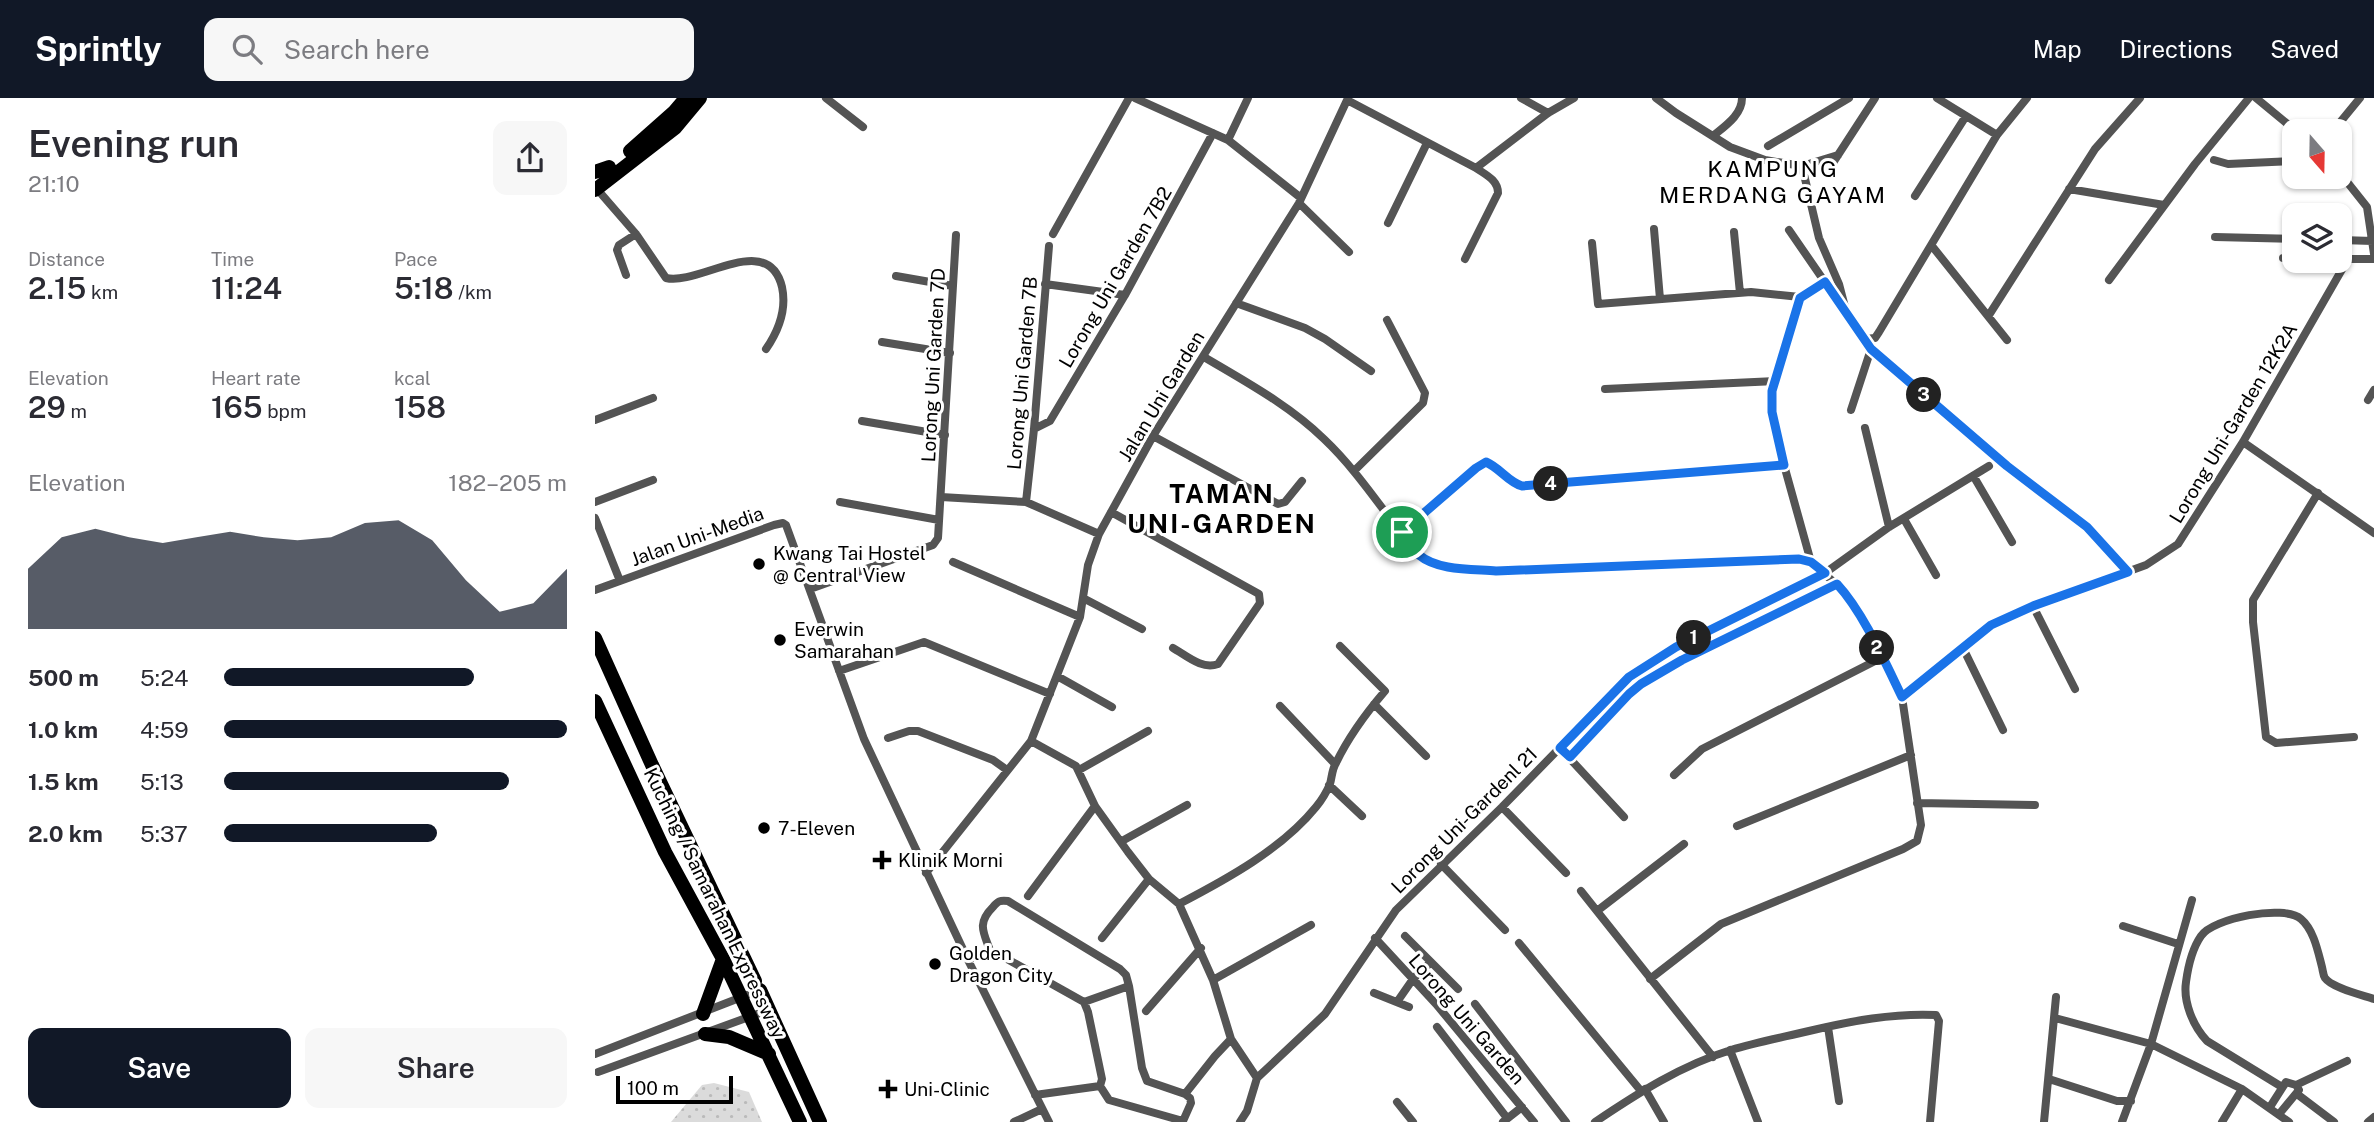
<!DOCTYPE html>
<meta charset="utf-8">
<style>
:root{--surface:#fff;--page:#f7f7f7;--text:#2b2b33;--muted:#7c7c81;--accent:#111827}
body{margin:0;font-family:"Public Sans",sans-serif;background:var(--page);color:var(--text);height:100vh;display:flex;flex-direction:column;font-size:26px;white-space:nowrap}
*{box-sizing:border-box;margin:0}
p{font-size:23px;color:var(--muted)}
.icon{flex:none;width:38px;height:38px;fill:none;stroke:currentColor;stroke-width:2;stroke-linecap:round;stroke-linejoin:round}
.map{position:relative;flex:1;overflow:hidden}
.side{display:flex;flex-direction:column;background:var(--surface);width:595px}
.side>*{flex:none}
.needle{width:46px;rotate:160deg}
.buttons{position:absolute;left:1687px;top:21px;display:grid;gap:14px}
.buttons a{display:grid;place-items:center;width:70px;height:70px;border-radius:14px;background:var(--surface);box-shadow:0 2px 5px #0004;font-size:35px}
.scale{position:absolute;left:21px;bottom:18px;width:117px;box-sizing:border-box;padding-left:7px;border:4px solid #000;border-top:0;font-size:19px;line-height:24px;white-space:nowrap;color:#000;-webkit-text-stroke:5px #fff;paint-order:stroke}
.pin{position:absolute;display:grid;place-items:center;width:60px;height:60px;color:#fff;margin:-30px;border:4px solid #fff;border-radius:50%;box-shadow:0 2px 7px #0007}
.km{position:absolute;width:35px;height:35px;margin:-18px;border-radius:50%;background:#222;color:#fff;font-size:19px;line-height:35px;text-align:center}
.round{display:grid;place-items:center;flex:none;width:74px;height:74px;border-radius:14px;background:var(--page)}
.overview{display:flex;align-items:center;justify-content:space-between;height:119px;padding:0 28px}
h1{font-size:38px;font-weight:600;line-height:52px}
.metrics{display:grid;grid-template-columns:repeat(3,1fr);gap:10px;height:119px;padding:7px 28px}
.metrics div{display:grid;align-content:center}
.metrics b{font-size:30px;font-weight:600}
.metrics small{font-size:19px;font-weight:400}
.metrics p{font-size:19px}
.chart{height:196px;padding:14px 28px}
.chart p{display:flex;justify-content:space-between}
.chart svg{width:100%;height:126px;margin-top:7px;fill:var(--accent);opacity:.7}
.button{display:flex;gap:14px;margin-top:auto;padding:14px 28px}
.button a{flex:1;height:80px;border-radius:14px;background:var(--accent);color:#fff;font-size:28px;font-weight:600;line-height:80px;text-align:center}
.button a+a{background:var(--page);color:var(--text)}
ul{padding:0 28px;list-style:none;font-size:23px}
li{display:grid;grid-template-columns:112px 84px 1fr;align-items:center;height:52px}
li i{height:18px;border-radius:9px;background:var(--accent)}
header{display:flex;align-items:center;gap:42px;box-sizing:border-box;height:98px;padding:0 35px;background:var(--accent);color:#fff}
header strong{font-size:33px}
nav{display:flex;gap:38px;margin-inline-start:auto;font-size:24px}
.search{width:490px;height:63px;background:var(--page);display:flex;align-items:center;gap:18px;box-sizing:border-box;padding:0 24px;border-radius:14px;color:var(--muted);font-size:26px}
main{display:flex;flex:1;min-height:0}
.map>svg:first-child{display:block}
.grass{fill:url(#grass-dots)}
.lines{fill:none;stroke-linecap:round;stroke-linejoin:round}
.minor{stroke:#545454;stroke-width:8}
.trunk{stroke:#000;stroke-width:14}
.route-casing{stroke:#fff;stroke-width:14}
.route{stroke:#1a73e8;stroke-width:9}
.poi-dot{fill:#000;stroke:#fff;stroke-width:2.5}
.labels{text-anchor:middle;stroke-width:6;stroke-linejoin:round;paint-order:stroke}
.street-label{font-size:19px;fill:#000;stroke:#fff}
.poi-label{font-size:19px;fill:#000;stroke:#fff;text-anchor:start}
.quarter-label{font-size:23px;letter-spacing:2px;fill:#000;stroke:#fff}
.district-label{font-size:26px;font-weight:bold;letter-spacing:2px;fill:#000;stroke:#fff}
</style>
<header>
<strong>Sprintly</strong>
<div class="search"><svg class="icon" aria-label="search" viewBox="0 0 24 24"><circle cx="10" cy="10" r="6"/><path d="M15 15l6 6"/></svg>Search here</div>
<nav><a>Map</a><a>Directions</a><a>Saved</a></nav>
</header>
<main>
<section class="side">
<div class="overview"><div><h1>Evening run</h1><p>21:10</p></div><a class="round"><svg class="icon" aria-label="share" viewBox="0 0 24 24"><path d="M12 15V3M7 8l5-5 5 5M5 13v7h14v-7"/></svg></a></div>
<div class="metrics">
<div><p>Distance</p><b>2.15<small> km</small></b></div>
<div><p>Time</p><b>11:24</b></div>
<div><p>Pace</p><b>5:18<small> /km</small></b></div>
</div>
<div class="metrics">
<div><p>Elevation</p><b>29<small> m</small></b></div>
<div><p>Heart rate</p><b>165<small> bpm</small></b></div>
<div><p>kcal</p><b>158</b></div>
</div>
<div class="chart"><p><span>Elevation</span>182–205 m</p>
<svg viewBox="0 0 160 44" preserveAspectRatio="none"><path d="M0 44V23L10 12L20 9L30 12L40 14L50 12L60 10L70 12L80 13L90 12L100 7L110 6L120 13L130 27L140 38L150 35L160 23V44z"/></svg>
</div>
<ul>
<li><b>500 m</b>5:24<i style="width:73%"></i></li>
<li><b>1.0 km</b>4:59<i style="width:100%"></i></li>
<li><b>1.5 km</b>5:13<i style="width:83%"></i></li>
<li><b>2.0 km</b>5:37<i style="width:62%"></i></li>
</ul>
<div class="button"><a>Save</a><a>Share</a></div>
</section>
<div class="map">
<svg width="1779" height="1024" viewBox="0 0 1779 1024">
<defs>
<pattern id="grass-dots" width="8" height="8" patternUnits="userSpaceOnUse" patternTransform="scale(1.75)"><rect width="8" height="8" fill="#dbdbdb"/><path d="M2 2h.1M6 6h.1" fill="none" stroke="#bababa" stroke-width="1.8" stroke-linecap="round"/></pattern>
</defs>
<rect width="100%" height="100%" fill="#fff"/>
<!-- grass -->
<path class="grass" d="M119,985L154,994L167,1024H76L107,987Z"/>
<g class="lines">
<!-- minor -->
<path class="minor" d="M231,0L268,29
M540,0L633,42L706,100
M926,0L953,15
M1061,0L1081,15L1135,49L1170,62L1207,68L1243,57
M1342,0L1402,37
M1661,0L1701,33
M752,2L881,70C891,77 903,82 903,95L870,161
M1742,28L1765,0
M1118,38C1130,28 1147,17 1147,0
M633,42L653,0
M1173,48L1254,0
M1619,62L1633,66L1699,63
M1207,68L1224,140L1244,186L1250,209
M881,70L953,15L979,0
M1232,74L1280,0
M1745,75L1772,109L1779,156
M2,91L41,136L71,180C104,188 173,132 187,189C192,212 184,232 171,251
M1474,91L1569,107
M1320,98L1371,18
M704,105L754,154
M793,125L832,45
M1059,131L1065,201
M1194,132L1276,251L1412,368L1492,429L1533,474
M1139,134L1145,195
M458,136L534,0
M1620,139L1699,141
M1745,142L1778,143
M997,145L1003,206L1156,194L1205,199L1230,184
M1337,148L1412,242
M1688,160H1699
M1745,161H1779
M31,177L22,152L24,147L41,136
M301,178L358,188
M1514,182L1600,66L1654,0
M450,186L530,197
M641,205L710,230L730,241L776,273
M1394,217L1500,51L1545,0
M1270,241L1280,240L1284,234L1402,37L1432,0
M287,244L355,255
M609,259C651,284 694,307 729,341C766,376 792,420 825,458C850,470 875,471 901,473L1204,461L1216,464
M1010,291L1181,283
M1773,302L1779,292
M1256,312L1276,251
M0,322L58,300
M267,323L350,337
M1270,330L1294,429
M439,331L455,323L530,197L618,35
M558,338L683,406L690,404L707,383
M1648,344L1779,435
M759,373L828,305L830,295L792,222
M1379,379L1417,444
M1723,395L1658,502V524L1671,639L1681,645L1759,639
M346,399L431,404L504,436
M0,404L58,382
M245,404L344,422
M431,404L439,331L454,148
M516,414L664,496L665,505L623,566C607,572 592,558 578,550
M0,420L25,483
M1309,421L1341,477
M807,434L882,370L891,364C905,370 913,384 927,388L1189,367
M358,464L485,519
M215,491L338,447L343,440L361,137
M0,492L179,427L188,425L191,427L269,641L373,862L454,1024
M488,500L547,531
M1438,508L1480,591
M1368,550L1408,632
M244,573L329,544L455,596
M462,578L517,609
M1307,599L1396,527L1438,508L1551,467L1583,446L1648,344L1753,161
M779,606L831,658
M685,608L740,666
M293,640L314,633H323L398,662L412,672
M436,643L481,668L500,708L533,754L554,781L584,806L618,882L636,941L662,980
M965,650L1029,719
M975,659L1034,596L1046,586L1087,562L1242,486
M484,672L553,633
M1079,677L1107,651L1288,559
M734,687L767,718
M1322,705L1440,707
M907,709L971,775
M1142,728L1316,657
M527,743L592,707
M846,766L910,832
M331,775L436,643L485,519L493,467L504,436L558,338L704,105L753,0
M986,793L1118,959
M433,798L500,708
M584,806C632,781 687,751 721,709C726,703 732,693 735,686C737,679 737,671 741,665C753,640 772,614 790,593L745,548
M1002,813L1089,746
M1528,828L1583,846
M810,838L863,891
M507,840L554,781
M780,840L841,906L939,1024
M924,845L1046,993
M396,855C389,835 381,826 398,809C403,803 405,802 413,803L525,871L531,877L534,888L547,970L552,983L590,996L595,1000L596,1005L588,1023L581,1021L514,1002L505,988
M373,862L391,855L405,857L489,904L493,914L507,981L505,988L440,997
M1055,881L1126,826L1308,751L1322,743L1326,727L1307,599L1288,559L1251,495L1216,464L1189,367L1177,314V293L1205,199
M618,882L716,827
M779,895L814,909
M489,904L534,888
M802,904L818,881L836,864
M880,906L971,1024
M551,913L606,850
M1460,920L1556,946L1647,991L1694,1024
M842,929L912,1020
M1233,929L1244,1003
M1135,952L1163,1024
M0,956L165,892
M3,974L173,912
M1454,981L1522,1003H1536
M1701,987L1752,963
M1687,989L1612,943C1598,928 1588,904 1591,884C1593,869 1597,851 1606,838C1618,820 1689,806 1706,821C1719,832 1723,854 1727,869C1728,873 1728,877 1730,880C1737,890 1767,897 1779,901
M1050,991L1069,1024
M590,996L620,958L636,941
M1702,996L1739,1024
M802,1004L818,1024
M1675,1009L1691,984L1701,987L1704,992L1685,1015
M419,1024L447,1011
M645,1024L652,1013L662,980L730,916L801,812L907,709L1034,579L1081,549L1230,475L1294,429L1394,368
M908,1024L927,1009
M1000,1024C1043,995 1087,967 1136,952C1162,944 1189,939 1214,933C1256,923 1298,915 1341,917L1344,923L1335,1024
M1449,1024L1461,899
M1527,1024L1556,946L1597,802
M1627,1024L1647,991
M1773,1024L1779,1019"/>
<!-- trunk -->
<path class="trunk" d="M35,53L79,14L91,0
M0,74L14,69
M0,92L80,30L105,0
M0,540L57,667L160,883
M0,603L70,754L128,861L205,1024
M165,892L225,1024
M108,916L128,861
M110,936L134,939L174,956"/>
</g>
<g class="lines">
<!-- route casing -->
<g class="route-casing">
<path id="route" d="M1230,184L1276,251L1412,368L1492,429L1533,474L1438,508L1396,527L1307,599C1290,564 1268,514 1242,486L1087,562L1046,586L1034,596L975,659L965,650L1034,579L1081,549L1230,475L1216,464L1204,461L901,473C878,471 843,473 824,457C817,451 812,442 807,434L881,370L891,364C905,370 913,384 927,388L1189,367L1177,314V293L1205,200Z"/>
</g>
<!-- route -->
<use href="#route" class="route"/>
</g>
<!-- markers -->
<g class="poi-dot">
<circle cx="164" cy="466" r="7"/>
<circle cx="185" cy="542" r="7"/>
<circle cx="169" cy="730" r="7"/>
<path d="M283.5 751.5h7v7h7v7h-7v7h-7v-7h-7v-7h7z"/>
<circle cx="340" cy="866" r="7"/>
<path d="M289.5 980.5h7v7h7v7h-7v7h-7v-7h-7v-7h7z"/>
</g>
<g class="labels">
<!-- street labels -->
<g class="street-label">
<text transform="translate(520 179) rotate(-60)" y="7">Lorong Uni Garden 7B2</text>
<text transform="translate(338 267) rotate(-87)" y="7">Lorong Uni Garden 7D</text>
<text transform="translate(427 275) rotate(-85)" y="7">Lorong Uni Garden 7B</text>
<text transform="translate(566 298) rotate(-59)" y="7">Jalan Uni Garden</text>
<text transform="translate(1638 325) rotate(-59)" y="7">Lorong Uni-Garden 12K2A</text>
<text transform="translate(102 438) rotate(-20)" y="7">Jalan Uni-Media</text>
<text transform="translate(869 722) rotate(-45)" y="7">Lorong Uni-Gardenl 21</text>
<text transform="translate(120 805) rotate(64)" y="7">Kuching / Samarahan Expressway</text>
<text transform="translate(872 921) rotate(49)" y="7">Lorong Uni Garden</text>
</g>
<!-- poi labels -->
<g class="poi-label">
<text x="178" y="462">Kwang Tai Hostel<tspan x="178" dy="22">@ Central View</tspan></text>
<text x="199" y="538">Everwin<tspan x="199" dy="22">Samarahan</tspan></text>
<text x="183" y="737">7-Eleven</text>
<text x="303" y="769">Klinik Morni</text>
<text x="354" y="862">Golden<tspan x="354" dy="22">Dragon City</tspan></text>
<text x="309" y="998">Uni-Clinic</text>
</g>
<!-- quarter labels -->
<g class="quarter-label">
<text x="1178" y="79">KAMPUNG<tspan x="1178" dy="26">MERDANG GAYAM</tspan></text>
</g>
<!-- district labels -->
<g class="district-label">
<text x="627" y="405">TAMAN<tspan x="627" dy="30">UNI-GARDEN</tspan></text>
</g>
</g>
</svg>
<div class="buttons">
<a><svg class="needle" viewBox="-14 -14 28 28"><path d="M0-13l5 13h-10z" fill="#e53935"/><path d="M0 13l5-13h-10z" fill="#7c7c81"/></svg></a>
<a><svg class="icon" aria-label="layers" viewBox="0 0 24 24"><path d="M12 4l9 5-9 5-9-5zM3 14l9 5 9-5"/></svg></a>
</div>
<div class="scale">100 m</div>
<div class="pin" style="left:807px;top:434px;background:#1e9e55"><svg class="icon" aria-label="arrive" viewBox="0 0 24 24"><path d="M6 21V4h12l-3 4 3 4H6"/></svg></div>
<b class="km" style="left:1099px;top:540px">1</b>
<b class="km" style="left:1282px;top:550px">2</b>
<b class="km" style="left:1329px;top:297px">3</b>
<b class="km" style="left:956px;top:386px">4</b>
</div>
</main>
